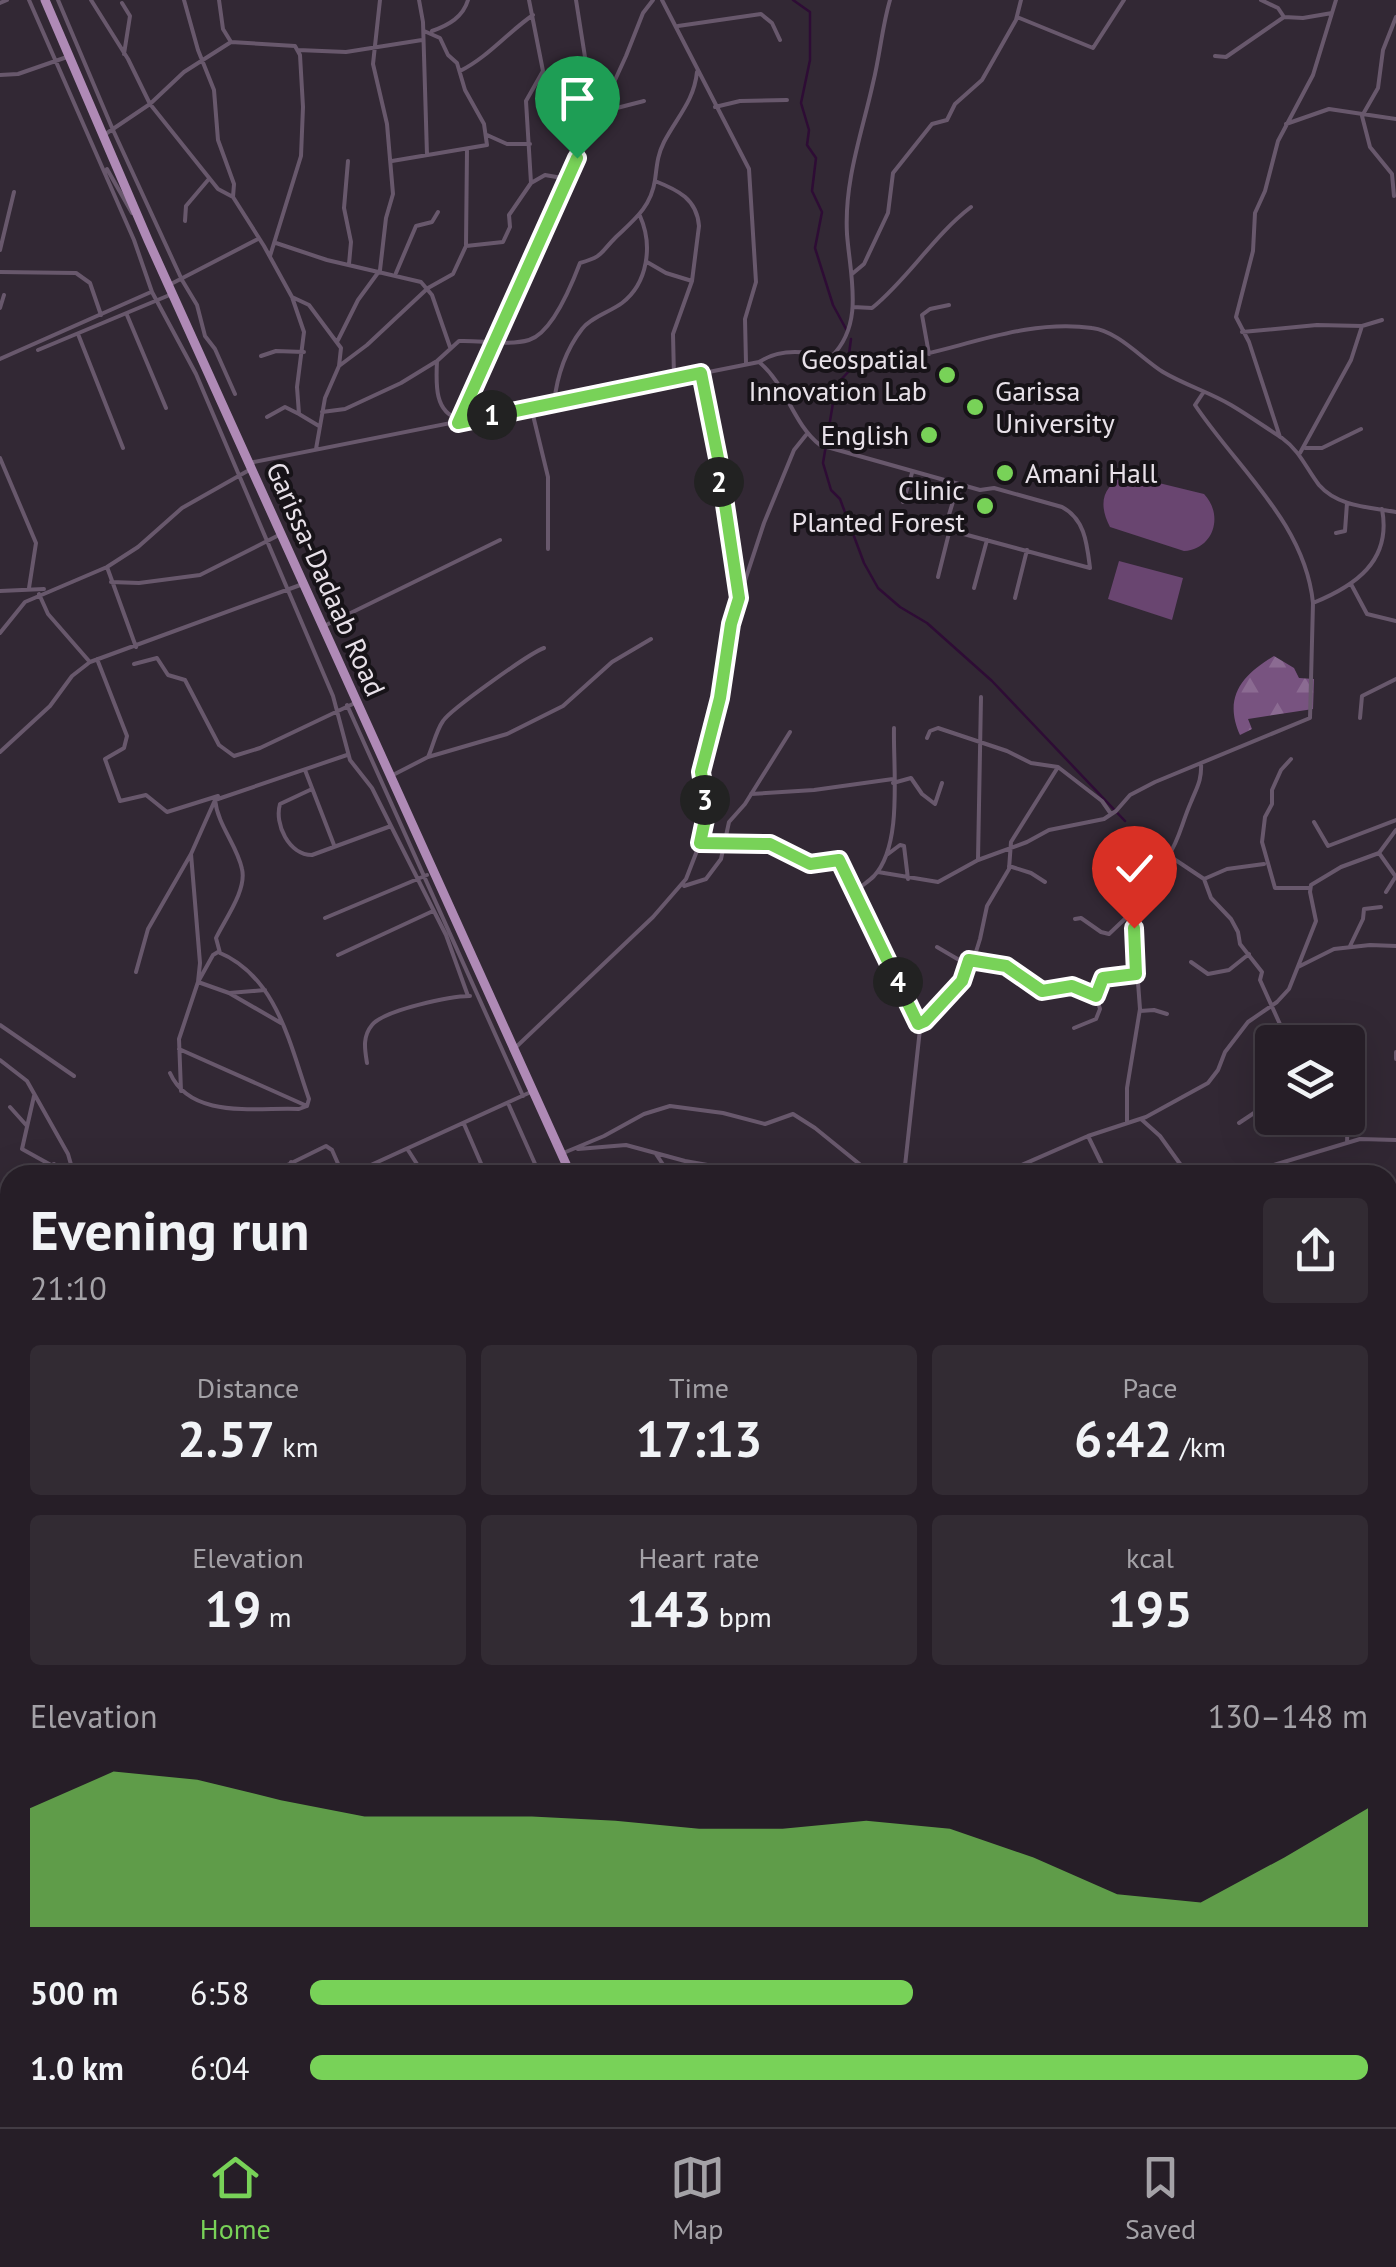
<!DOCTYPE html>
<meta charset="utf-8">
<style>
:root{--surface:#261e27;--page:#322b33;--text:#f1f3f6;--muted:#a4a2a7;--line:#423c44;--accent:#78d258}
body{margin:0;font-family:"PT Sans",sans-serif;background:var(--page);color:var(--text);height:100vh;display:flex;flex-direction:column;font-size:38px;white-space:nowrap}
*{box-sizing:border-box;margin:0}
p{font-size:32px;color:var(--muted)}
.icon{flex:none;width:55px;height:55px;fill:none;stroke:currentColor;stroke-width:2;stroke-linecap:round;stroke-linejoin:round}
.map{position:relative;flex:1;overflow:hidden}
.panel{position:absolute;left:0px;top:1165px;width:1398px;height:962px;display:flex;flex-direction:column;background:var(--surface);border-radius:30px 30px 0 0;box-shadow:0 10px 40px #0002,0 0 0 2px var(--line)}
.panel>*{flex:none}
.controls{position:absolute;left:1255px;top:1025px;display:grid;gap:20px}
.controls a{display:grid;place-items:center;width:110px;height:110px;border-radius:10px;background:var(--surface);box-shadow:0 10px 40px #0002,0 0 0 2px var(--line);font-size:50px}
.pin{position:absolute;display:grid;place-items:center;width:85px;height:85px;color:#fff;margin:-102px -42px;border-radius:50% 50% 50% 0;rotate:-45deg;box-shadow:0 0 10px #0007}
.pin .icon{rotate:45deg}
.km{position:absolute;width:50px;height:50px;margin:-25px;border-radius:50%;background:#222;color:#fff;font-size:28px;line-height:50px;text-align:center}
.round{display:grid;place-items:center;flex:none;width:105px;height:105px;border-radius:10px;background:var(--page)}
.summary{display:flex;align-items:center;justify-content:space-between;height:170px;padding:0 30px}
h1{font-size:55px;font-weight:700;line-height:75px}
.figures{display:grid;grid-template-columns:repeat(3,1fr);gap:15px;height:170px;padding:10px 30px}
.figures div{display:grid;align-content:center;border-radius:10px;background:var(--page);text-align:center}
.figures b{font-size:50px;font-weight:700}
.figures small{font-size:28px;font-weight:400}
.figures p{font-size:28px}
.chart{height:280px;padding:20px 30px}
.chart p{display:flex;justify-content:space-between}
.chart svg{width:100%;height:180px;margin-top:10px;fill:var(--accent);opacity:.7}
ul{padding:0 30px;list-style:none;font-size:32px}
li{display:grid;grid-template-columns:160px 120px 1fr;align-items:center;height:75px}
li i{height:25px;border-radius:12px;background:var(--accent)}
.menu{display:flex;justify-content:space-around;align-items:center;height:140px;border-top:2px solid var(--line);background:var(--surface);font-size:28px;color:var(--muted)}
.menu a{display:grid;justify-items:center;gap:5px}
.menu .on{color:var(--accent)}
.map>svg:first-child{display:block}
.forest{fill:url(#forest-firs)}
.pitch{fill:#694570}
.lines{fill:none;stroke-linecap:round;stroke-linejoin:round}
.stream{stroke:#2e0c35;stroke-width:2.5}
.taxiway{stroke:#766e78;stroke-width:11}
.runway{stroke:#766e78;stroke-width:30}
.minor{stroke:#68586c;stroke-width:4}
.trunk{stroke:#af8ab6;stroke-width:9}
.route-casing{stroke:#fff;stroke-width:20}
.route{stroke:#78d258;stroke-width:12}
.poi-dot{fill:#78d258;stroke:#171318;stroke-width:4}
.labels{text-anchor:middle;stroke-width:8;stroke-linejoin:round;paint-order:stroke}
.poi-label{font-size:28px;fill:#e8e1e9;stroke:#171318;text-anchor:end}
.street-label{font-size:28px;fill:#e8e1e9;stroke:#171318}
</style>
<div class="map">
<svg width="1396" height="2127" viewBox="0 0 1396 2127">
<defs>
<pattern id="forest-firs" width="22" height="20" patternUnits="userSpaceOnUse" patternTransform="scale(2.5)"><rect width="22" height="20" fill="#785380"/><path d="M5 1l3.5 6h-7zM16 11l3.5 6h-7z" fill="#8b6b92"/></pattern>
</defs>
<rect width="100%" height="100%" fill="#322834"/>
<!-- forest -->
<path class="forest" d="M1274,656L1294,668L1299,678L1314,679L1313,709L1248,719L1252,729L1240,735C1223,697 1242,675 1274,656Z"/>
<!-- pitch -->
<path class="pitch" d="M1126,475L1204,494C1224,515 1214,549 1184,551L1110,527C1098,504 1102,486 1126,475Z
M1119,561L1183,578L1172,620L1108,599Z"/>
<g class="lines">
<!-- stream -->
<path class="stream" d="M793,0L810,12V60L801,103L809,130L807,145L816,158L812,191L822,212L815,248L833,305L846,329
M849,354L851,339
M851,369L836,385L823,463L831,490L840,499L864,563L878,588L900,607L927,623L992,681L1125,821"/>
<!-- taxiway -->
<path class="taxiway" d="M1388,1814L1396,1815"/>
<!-- runway -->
<path class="runway" d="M1388,1753L1396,1754"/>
<!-- minor -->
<path class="minor" d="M29,0L134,240L152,292L196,374L333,696L350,760L372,788L391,826L446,935L468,996
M58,0L113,130L182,280L197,305L205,336L215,349L235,394
M91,0L128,59L150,104L218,189L233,197L264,246L292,297L304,332L297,387L299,414L319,426
M184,0L198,50L214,90L218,140L234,184L233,197
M219,0L223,29L231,42
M419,0L423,22L427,155
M576,0L588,76L606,96
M662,0L749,169L756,282L745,319L746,363
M1261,0L1278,8L1284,17L1303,18L1332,13
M0,3L7,0
M122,3L130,16L124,54
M1017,17L1093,48L1124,0
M678,26L761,14L772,23L780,40
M432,31C449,25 463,17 468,0
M298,50L346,52L422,40
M1215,56L1226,57L1284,17
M460,71C488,57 507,33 533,15
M0,75L18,74L67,57
M715,107L740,101L787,100
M601,108L609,110L644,101
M1286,124L1329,109L1396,119
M104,135L150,104L184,72L231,42L295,46L300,55L303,107L301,156L270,256
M487,135L507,144H530
M348,161L344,208L351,242L349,264
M392,161L487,145L484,124L465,90L457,63L448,55L440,38L424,31
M107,169L132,213
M655,181C678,190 697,199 699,226L692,281L673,334L674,377
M531,183L545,175L568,179
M1394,196L1392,174L1370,147L1362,116L1378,88L1383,50L1396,17
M185,221L186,206L208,180
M276,243L327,260L421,282L432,295L450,347
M466,245L467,150
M0,250L14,192
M647,262L666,273L692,281
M0,272L76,273L90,283L101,315
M396,273L416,226L432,222L438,212
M852,274L864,264L888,213L893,173L932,124L947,120L955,104L982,80L1016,20L1021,0
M169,285L258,239
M292,297L309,305L341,348L339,366L325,398L316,449
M853,307L872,308C909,278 933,236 971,207
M0,308L4,295
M127,315L166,408
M1242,332L1317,325L1362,326L1382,320
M78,334L123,448
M338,340L358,300L380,270L386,218L393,194L387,124L373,64L380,0
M38,350L172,294
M929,354L922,315L930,309L949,305
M261,356L276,351L304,352
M831,357C865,324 850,276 847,234C844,181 862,133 873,83C880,55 882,27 890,0
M0,359L151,292
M437,361C436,383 434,412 459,419
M759,362C787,385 792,423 820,445L980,490L994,488L1062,507C1085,519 1087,544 1090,568L919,522
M339,366L367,345L428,288L453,274L466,246L503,242L510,227L509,215L531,183L526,101L543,71L529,0
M701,373L718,458L738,593
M1203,393L1195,405C1237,468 1305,523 1313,603
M554,403C557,376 565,351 582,329C591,317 610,312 622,303C648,283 653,245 640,216
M531,407L548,477V549
M322,412L345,409L401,383L437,361L459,341C480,340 509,346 529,340C552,333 572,284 580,263C604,256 599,254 616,237C634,220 651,207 655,180C657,166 657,156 664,142C677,117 694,101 697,72
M267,417L285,407L299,414
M458,423L626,56L643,13L653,0
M1280,437L1249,342L1236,317L1253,251L1255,213L1265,191L1278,141L1313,75L1336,0
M1305,448H1322L1361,429
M1300,453L1351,360L1362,326
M0,458L36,543L29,588
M249,463L759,362C798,337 842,368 884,362C954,353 1020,318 1092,328C1118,331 1142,359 1163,372C1185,385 1209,392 1231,405C1248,415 1265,427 1282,438C1300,451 1306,468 1319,485C1338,507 1370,507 1396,512
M903,502L912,473
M945,528L958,485
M1336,533L1345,531L1347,503
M107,567L136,647
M938,577L950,529
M111,582L139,583L200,575L281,534
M1351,584L1367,614L1396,621
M974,588L987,540
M0,591L44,589
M39,594L48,614L89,661
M1015,598L1027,550
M326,625L500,540
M0,633L25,602L107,567L138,547L182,508L251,469
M97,659L127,736L124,748L105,759L120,801L146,795L167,812L218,796
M134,664L157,658L168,675L185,680L219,745L234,756L260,748L357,702
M347,705L523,1096
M1360,718L1362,696L1396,679
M927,738L930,731L938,728L1007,751L1031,763L1058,767L1102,801L1111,814
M0,752L50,706L72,676L90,662L303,584
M428,757L507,734L563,706L612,662L651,639
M1291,759L1281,770L1272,790V804L1265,817L1262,842L1275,888H1309
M305,770L334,845
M391,776L428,757C433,746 436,731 443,721C451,709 530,653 544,648
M893,783L911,778L922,794L935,804L942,783
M312,789L280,804C274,824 289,855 312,855L391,826
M751,794L814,790L893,779
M215,800C218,826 237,845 242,869C247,890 225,919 216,938L220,953
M1314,822L1328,846L1396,820
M700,843L770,844L810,864L839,861L920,1029L904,1175
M1171,853L1174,859L1204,879L1227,869L1264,864
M1379,853L1396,877
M888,854L900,845L904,846L908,879
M978,860L981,697
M1009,866L1031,873L1045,882
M1099,869C1119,868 1124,859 1136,879
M878,872L938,882L978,860L1027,842L1049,830L1104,819L1116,811L1130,795L1155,782L1310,718L1313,603C1355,586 1392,561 1382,509
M1204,879L1211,898L1231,919L1238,932L1240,944L1262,972L1260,980L1288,1042
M684,886L706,879L721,859L729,822L745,804L790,732
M855,892C861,886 868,882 874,876C903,845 893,770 894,728
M1386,892L1396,876
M325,918L427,875
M1075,919L1081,918L1101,932L1109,934L1130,914
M1350,946L1363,919L1364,909L1381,907
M937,947L966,964
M338,955L433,911
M969,960L1006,966L1042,991L1072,986L1093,995L1097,994L1103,978L1135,974
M1191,962L1208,974L1229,970L1249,954
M1298,967L1334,949L1370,945L1396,946
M136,972L148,929L191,854L215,800L347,755
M229,993L281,1023
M1140,1011L1154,1010L1167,1014
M918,1024L925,1021L962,981L966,964L975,955L980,939L987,906L1009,869L1011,842L1058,767
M0,1025L74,1076
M1074,1028L1096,1019L1100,1009L1096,995
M179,1049L307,1106
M514,1049L653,917L686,879L700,843L707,810L701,772L720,699L731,623L764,523L794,450L806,435
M1396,1059V1052
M0,1060L27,1081L68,1154L74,1175
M367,1063C365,1050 362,1037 372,1025C384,1010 451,996 470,996
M170,1073C191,1120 257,1107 299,1109L307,1106L309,1099C290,1045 277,976 218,952L213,955L198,982L229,993L265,990
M181,1091L179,1039L198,982L200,963L191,854
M34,1096L22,1149L69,1175
M508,1103L540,1175
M10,1107L27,1126
M1141,1119L1160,1136L1188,1175
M1127,1123V1088L1140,1009L1135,942L1130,914L1131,892L1136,879C1178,862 1176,836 1191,802C1197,787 1202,780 1201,763
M1239,1123L1272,1101
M464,1124L486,1175
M1088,1136L1107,1175
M1347,1143L1348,1113
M578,1149L626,1145L685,1161L764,1175
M408,1150L424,1175
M561,1154L604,1136L644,1114L670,1106L723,1113L765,1124L793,1114L815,1128L873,1175
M656,1154L670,1175
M291,1162L297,1175
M1254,1171L1360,1139L1396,1140
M33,1175L54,1164
M267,1175L326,1146L332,1150L343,1175
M349,1175L533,1091
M772,1175L777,1168L781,1175
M999,1175L1088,1136L1146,1117L1208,1083L1218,1070L1225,1052L1248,1022L1277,1002L1289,989L1316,921L1310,892L1311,885L1341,867L1379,853L1396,830
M0,1191L10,1193
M1388,1231L1396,1226
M0,1258L10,1268
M0,1330L10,1321
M1394,1358V1255
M0,1401L8,1384
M0,1446L10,1451
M0,1512L10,1517
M0,1536L10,1516
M0,1652L10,1620
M0,1678L10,1692
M1388,1683L1396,1684
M0,1752L10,1723
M0,1795L10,1789
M0,1834L10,1839
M0,1902L10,1911
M1388,1962L1396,1978
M0,1988L10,1989
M0,2093L10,2097
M207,2118L222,2127
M296,2118L315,2127
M404,2118L419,2127
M744,2118V2127
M773,2118L774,2127
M973,2118L976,2127
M1367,2118L1371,2127
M21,2127L25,2118
M138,2127L148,2118
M322,2127L329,2118
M367,2127L370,2118
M409,2127L412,2118
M464,2127L467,2118
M503,2127L506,2118
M561,2127V2118
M692,2127V2118
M1057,2127L1067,2118
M1145,2127L1155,2118
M1250,2127L1255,2118"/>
<!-- trunk -->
<path class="trunk" d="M45,0L148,240L571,1175
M1041,2118L1051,2127"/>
</g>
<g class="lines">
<!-- route casing -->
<g class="route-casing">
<path id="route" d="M577,158L458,423L701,373L718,458L739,598L731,624L720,698L701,772L707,810L700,843L770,844L810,864L839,860L918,1024L925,1021L962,981L969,960L1006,966L1042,991L1072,986L1096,996L1103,978L1136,974L1134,928"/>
</g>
<!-- route -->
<use href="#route" class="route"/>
</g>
<!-- markers -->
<g class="poi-dot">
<circle cx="947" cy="375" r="10"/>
<circle cx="975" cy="407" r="10"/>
<circle cx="929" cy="435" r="10"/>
<circle cx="1005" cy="473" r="10"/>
<circle cx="985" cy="506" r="10"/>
</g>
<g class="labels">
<!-- poi labels -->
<g class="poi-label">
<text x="927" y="369">Geospatial<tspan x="927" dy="32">Innovation Lab</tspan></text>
<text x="995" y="401" text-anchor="start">Garissa<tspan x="995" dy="32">University</tspan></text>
<text x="909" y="445">English</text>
<text x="1025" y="483" text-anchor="start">Amani Hall</text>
<text x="965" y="500">Clinic<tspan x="965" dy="32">Planted Forest</tspan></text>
</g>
<!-- street labels -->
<g class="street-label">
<text transform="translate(326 579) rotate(66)" y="10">Garissa-Dadaab Road</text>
</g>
</g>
</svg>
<div class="controls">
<a><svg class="icon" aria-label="layers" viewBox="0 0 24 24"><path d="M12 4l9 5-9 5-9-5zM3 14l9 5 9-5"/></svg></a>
</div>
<div class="pin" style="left:577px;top:158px;background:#1e9e55"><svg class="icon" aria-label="arrive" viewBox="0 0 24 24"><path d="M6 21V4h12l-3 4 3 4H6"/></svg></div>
<div class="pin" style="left:1134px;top:928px;background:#d93025"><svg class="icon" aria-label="check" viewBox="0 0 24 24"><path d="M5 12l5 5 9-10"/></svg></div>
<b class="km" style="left:492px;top:415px">1</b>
<b class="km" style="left:719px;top:482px">2</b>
<b class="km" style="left:705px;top:800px">3</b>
<b class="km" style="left:898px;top:982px">4</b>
<section class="panel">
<div class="summary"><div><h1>Evening run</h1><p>21:10</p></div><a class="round"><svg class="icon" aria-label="share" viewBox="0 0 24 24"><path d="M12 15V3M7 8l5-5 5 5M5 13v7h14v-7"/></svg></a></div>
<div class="figures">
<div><p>Distance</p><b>2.57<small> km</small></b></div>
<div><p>Time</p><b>17:13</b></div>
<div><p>Pace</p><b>6:42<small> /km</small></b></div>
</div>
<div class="figures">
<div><p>Elevation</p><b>19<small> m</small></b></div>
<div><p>Heart rate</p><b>143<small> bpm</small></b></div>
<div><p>kcal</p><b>195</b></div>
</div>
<div class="chart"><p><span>Elevation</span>130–148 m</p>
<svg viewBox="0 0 160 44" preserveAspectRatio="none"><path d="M0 44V15L10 6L20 8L30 13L40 17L50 17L60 17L70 18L80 20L90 20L100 18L110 20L120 27L130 36L140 38L150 27L160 15V44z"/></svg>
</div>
<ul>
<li><b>500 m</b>6:58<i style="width:57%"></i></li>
<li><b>1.0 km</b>6:04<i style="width:100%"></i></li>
</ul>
</section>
</div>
<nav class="menu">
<a class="on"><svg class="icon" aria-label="home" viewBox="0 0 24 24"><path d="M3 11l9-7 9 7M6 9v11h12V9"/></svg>Home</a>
<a><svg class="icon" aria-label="map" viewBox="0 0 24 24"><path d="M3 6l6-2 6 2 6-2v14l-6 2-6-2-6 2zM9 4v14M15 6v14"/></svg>Map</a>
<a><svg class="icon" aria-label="saved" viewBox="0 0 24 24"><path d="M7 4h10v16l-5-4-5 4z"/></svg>Saved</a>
</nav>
